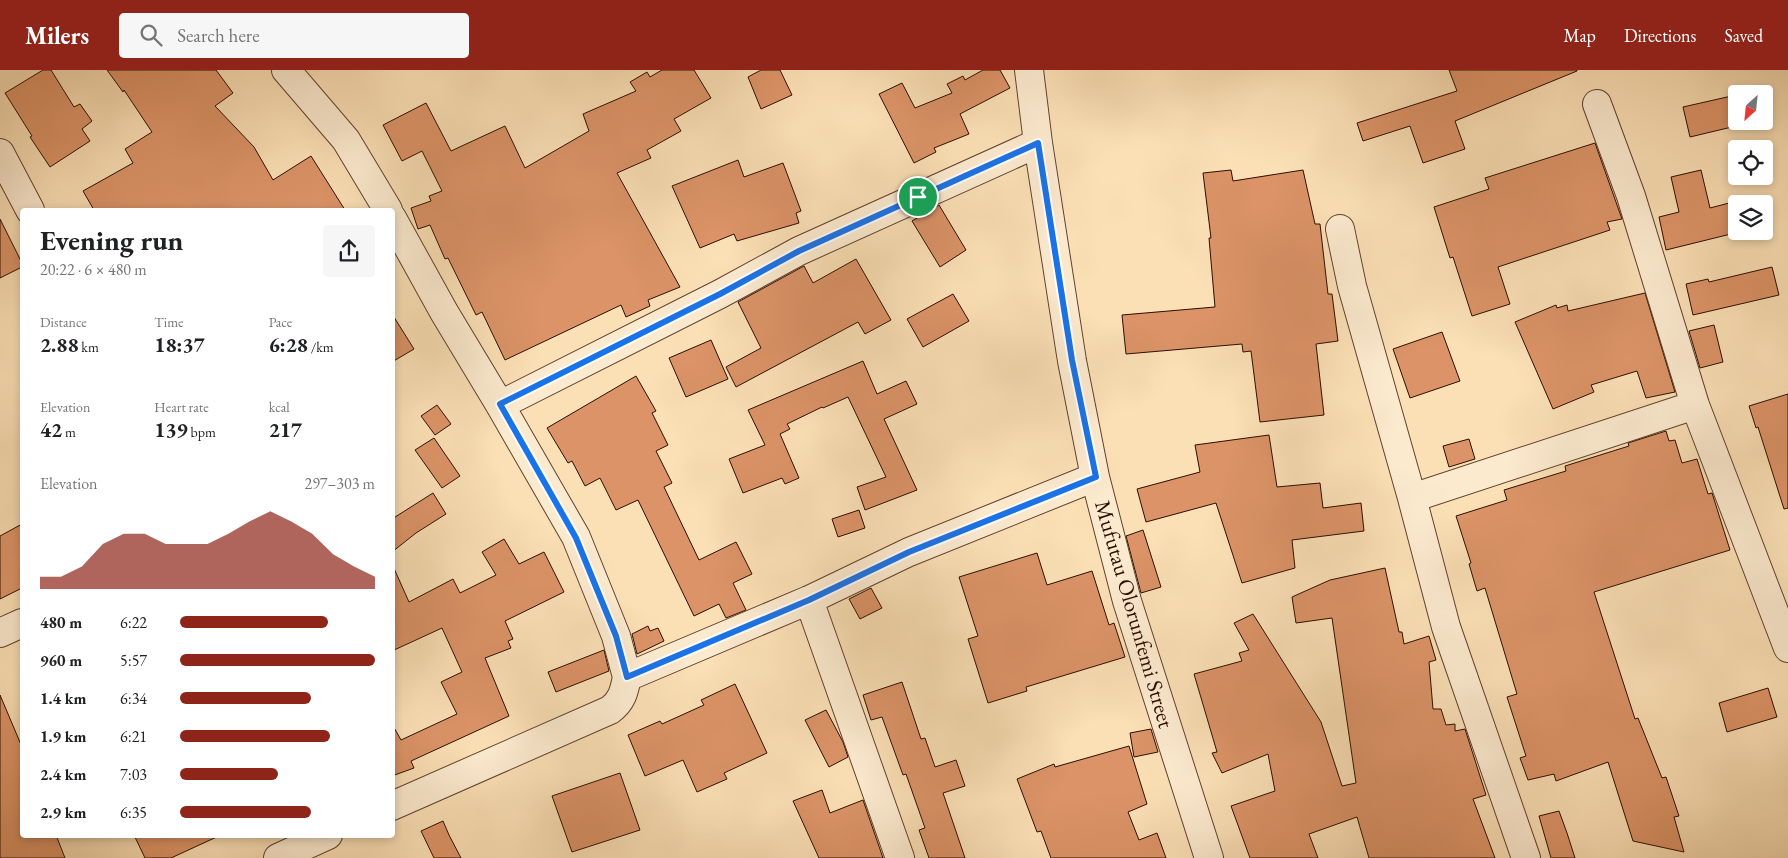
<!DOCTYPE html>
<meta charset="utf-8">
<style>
:root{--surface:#fff;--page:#f6f6f6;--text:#202124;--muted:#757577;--accent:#8f2418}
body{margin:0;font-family:"EB Garamond",serif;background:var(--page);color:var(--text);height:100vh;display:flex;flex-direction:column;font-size:19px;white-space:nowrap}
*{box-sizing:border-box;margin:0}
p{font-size:16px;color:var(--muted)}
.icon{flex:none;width:28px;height:28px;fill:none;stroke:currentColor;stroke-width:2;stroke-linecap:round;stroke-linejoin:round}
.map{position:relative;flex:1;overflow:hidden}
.panel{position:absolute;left:20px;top:138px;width:375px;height:630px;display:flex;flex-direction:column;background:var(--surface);border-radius:5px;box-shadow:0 2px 8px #0003}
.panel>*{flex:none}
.needle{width:32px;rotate:207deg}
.controls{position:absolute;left:1728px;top:15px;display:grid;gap:10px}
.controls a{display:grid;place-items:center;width:45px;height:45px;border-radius:5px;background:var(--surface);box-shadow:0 2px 8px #0003;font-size:25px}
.pin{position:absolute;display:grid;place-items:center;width:42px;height:42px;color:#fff;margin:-21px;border:2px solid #fff;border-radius:50%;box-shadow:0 1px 5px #0007}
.round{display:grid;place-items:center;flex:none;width:52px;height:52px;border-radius:5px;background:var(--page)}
.head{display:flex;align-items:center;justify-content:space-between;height:85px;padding:0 20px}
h1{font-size:28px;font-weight:700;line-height:38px}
.stats{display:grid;grid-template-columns:repeat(3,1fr);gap:8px;height:85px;padding:5px 20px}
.stats div{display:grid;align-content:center}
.stats b{font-size:21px;font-weight:700}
.stats small{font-size:14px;font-weight:400}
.stats p{font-size:14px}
.chart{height:140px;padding:10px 20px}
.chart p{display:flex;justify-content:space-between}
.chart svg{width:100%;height:90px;margin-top:5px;fill:var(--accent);opacity:.7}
ul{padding:0 20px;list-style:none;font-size:16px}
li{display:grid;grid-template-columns:80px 60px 1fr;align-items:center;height:38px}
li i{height:12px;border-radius:6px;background:var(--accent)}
header{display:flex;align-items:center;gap:30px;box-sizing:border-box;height:70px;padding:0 25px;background:var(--accent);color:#fff}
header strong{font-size:24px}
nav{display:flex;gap:28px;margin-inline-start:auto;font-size:18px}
.search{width:350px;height:45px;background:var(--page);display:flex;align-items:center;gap:12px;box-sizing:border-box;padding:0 18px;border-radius:5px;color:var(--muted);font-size:19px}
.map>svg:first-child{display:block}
.building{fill:#db9367;stroke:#2c0e00}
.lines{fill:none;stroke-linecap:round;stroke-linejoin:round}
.street-casing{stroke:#60422d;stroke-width:30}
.street{stroke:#fceacf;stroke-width:28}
.route-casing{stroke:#fff;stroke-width:10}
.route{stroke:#1a73e8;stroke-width:6}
.labels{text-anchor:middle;stroke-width:4.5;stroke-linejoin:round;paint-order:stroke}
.street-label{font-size:22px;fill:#2c0e00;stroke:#fceacf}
</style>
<header>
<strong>Milers</strong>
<div class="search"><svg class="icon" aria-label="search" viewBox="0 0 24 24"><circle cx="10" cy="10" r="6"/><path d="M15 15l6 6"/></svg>Search here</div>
<nav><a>Map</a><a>Directions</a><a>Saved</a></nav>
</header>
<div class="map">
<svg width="1788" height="788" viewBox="0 0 1788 788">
<rect width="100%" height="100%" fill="#fbdfb5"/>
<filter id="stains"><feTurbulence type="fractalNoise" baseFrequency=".004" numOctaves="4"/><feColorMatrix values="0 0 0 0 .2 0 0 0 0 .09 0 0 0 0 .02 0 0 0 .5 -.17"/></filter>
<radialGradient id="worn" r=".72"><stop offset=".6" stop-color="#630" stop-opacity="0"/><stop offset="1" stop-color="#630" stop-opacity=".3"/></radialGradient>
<!-- building -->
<path class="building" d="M43,0H51L74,37L80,34L92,51L82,59L90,71L50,97L30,67L32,66L5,23Z
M107,0H216L233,23L215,36L254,77L273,110L311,86L345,140H94L83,121L133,93L125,79L152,62L124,20L123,22Z
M662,0H694L711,28L674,49L681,61L647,80L651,88L617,103L680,217L648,230L650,236L626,247L621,235L505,290L482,242L476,245L448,188L445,189L430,155L418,159L411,138L431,131L429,126L442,121L422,81L402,91L383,55L426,33L451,81L505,56L525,98L589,61L583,44L636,21L630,12L647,2L650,7Z
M761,0H780L792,25L761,39L748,7Z
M983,0H1000L1010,18L960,44L969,64L934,78L936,82L914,93L879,24L902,13L915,38L952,23L947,14L963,6L965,10Z
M1449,0H1577V1L1455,51L1465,79L1423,93L1410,56L1363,71L1357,53L1457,21Z
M1736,25V56L1690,67L1683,37Z
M1595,73L1622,149L1607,152L1610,160L1498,197L1510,234L1472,246L1453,187L1450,188L1434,137L1489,119L1485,108Z
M738,90L744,107L783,93L801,141L796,143L799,153L737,171L734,164L700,178L672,116Z
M1231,100L1233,111L1303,100L1315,154H1320L1328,224H1332L1338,271L1316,274L1324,345L1260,352L1251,281L1243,282L1242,274L1126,284L1122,245L1215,237L1209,168H1211L1203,103Z
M1701,100L1710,138L1752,127L1754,134H1736V161H1743L1666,180L1659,147L1679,142L1671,107Z
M939,135L966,180L940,197L912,151Z
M0,149L22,193V197L0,208Z
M856,189L891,250L865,264L858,252L736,317L726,297L761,278L738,232L804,196L813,213Z
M1772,197L1779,225L1693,245L1686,214L1708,209L1709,212Z
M1645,223L1675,322L1646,328L1637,301L1591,315L1594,322L1553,339L1515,252L1556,235L1557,238L1567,235L1568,241Z
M953,224L969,251L923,277L907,249Z
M392,244L414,279L392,292Z
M1714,255L1723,292L1700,298L1689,261Z
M1442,262L1460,311L1410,328L1393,279Z
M711,270L728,309L686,327L669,288Z
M863,291L877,324L906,311L917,334L884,349L917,420L865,440L857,417L886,407L848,327L823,338L822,337L787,354L790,359L780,364L799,408L785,414L782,408L743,423L729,389L765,375L748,340Z
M636,306L656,341L652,343L668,375L656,381L672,413L664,417L699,490L736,472L752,504L733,513L746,540L726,548L719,534L694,546L638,430L616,440L600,408L585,416L572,391L568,393L547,358Z
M1788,324V438L1784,439L1758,357L1756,358L1749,336Z
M437,335L451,354L435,365L421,346Z
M1666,361L1669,371L1675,370L1682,393L1697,389L1708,424L1712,423L1713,426L1730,480L1594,522L1635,649L1638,648L1662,708L1666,707L1679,746L1674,747L1684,782L1633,771L1608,692L1556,711L1554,704L1528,710L1520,688L1526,686L1507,627L1517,624L1485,518L1477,521L1469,494L1471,493L1456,446L1507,430L1504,420L1566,401L1565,396L1629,376L1628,373Z
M1269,365L1277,417L1320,413L1323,438L1361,433L1364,461L1292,470L1295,498L1242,513L1216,433L1146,452L1137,419L1200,402L1195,375Z
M434,368L460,406L442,418L415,380Z
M1469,369L1475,389L1449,397L1443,376Z
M433,423L446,444L416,463L392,482V449Z
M859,440L865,458L838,467L832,449Z
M22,454V518L0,529V466Z
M1143,460L1161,517L1141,523L1126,466Z
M504,469L519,494L544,482L564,522L505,551L513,569L508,571L511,578L485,588L509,646L411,691L414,698L392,706V654L401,670L457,644L441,612L462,602L442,558L392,581V494L409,532L453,509L460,523L496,505L482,482Z
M1037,483L1047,515L1092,501L1109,555L1114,553L1125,587L1026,617L1027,621L988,633L968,569L978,566L959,507Z
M1385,498L1399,562H1402L1404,574L1429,566L1436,590L1429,592L1433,639H1441L1446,655L1455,654V661L1465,659L1486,725L1473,729L1495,788H1369L1357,747L1309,764L1318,788H1250L1231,736L1275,721L1268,684L1222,703L1212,683L1217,682L1194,604L1242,591L1239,583L1249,580L1234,553L1253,544L1321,652L1342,716L1356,713L1332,548L1296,553L1292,527L1330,510Z
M871,518L882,538L860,549L849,529Z
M648,556L650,561L658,558L664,571L637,584L632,564Z
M604,580L609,601L556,622L548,602Z
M902,612L921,669L925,668L935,697L956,690L965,716L943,723L965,788H929L919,760L925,758L906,704L903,705L882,647L871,650L863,625Z
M735,614L767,683L724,703L727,709L697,722L683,690L645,706L628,665L660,651L662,654L704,635L701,630Z
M1768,618L1777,647L1727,662L1719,633Z
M0,625L22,677V765H56L65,788H0Z
M826,640L843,672L848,687L829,697L805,650Z
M1151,659L1158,682L1134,687L1130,663Z
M1129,676L1147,734L1128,742L1139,770L1157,763L1166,788H1051L1041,761L1037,762L1017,709L1054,694L1055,697Z
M620,703L640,760L572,782L552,726Z
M822,720L830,743L863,730L883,788H819L793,731Z
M1559,741L1567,763L1575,788H1551L1539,746Z
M443,751L449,765L461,788H434L421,761Z
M134,765H221L171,788H145Z"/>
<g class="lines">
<!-- street casing -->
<g class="street-casing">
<path id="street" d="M286,0L346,70L388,140
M1029,0L1038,73L1072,291L1095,407L1127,531L1209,788
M1597,34L1631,126L1695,335L1788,578
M0,83L30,140
M392,148L444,242L500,335L576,467L616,566L627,607
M1340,159L1352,216L1412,428L1446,557L1526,788
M500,335L720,224L799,181L1038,73
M1412,428L1695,335
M809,530L900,788
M0,563L22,553
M392,736L610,640C622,631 624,622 627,607L809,530L909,482L1095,407
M278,788L328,765"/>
</g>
<!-- street -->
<use href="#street" class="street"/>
</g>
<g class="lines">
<!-- route casing -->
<g class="route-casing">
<path id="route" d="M1038,73L1072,290L1096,407L909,482L809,530L627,607L616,566L576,468L500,334L720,224L799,181Z"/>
</g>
<!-- route -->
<use href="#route" class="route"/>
</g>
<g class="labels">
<!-- street labels -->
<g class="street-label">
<text transform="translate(1135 544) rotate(74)" y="8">Mufutau Olorunfemi Street</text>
</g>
</g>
<rect width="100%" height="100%" filter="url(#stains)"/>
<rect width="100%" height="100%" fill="url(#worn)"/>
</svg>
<div class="controls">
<a><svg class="needle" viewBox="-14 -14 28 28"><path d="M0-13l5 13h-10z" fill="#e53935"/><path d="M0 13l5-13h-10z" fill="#757577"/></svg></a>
<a><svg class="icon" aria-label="locate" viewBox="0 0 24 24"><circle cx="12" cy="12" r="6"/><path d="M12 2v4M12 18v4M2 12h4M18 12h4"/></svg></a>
<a><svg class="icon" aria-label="layers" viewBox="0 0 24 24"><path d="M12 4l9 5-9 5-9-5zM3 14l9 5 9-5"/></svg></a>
</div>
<div class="pin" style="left:918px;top:127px;background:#1e9e55"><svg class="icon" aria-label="arrive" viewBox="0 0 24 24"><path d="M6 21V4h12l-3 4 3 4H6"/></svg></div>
<section class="panel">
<div class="head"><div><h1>Evening run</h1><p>20:22 · 6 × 480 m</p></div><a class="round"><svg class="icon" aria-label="share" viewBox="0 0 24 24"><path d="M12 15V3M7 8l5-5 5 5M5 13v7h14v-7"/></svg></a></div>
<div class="stats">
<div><p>Distance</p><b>2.88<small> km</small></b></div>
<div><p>Time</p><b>18:37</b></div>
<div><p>Pace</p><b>6:28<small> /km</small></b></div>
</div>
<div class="stats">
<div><p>Elevation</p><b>42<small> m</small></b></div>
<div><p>Heart rate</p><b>139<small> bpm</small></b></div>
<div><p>kcal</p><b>217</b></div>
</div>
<div class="chart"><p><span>Elevation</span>297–303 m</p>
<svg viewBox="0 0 160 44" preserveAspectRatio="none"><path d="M0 44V38L10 38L20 33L30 22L40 17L50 17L60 22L70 22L80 22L90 17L100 11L110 6L120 11L130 17L140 27L150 33L160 38V44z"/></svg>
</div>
<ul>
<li><b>480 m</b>6:22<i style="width:76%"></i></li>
<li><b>960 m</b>5:57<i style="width:100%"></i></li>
<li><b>1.4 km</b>6:34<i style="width:67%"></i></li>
<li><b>1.9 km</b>6:21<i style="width:77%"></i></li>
<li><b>2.4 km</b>7:03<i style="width:50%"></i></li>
<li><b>2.9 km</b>6:35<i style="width:67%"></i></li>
</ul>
</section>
</div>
